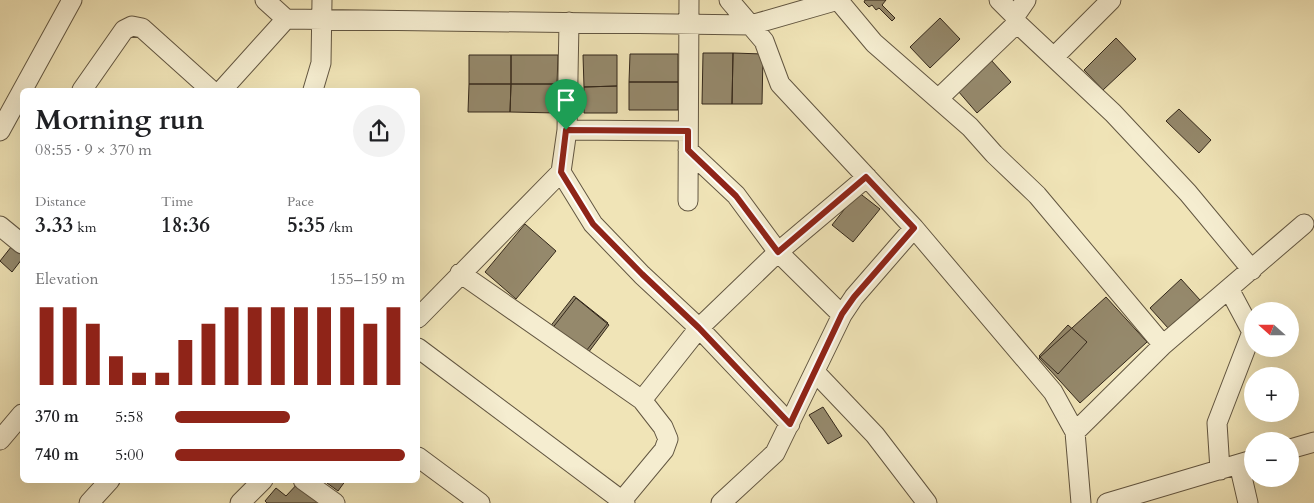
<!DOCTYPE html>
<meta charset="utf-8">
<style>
:root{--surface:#fff;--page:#f2f2f2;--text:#202124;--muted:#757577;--accent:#8f2418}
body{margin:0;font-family:Cardo,serif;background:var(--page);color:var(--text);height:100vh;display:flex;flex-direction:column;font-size:19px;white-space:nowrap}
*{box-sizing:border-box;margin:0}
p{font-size:16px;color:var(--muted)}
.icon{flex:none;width:28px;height:28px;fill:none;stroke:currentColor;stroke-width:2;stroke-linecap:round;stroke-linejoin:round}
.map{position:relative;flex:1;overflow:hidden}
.drawer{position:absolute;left:20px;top:88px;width:400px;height:395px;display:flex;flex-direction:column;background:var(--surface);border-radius:8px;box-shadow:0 5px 20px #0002}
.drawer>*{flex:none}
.needle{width:32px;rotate:291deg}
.tools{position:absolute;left:1244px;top:302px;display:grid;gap:10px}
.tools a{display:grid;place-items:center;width:55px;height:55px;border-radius:50%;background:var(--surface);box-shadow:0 5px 20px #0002;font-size:25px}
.pin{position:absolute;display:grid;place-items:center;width:42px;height:42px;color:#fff;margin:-51px -21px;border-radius:50% 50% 50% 0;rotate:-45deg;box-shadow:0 0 5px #0007}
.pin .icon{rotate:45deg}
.round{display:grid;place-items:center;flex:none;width:52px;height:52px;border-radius:26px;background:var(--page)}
.headline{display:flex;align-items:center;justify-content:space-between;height:85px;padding:0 15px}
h1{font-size:28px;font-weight:700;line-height:38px}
.metrics{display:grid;grid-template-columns:repeat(3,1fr);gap:8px;height:85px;padding:5px 15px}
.metrics div{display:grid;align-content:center}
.metrics b{font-size:21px;font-weight:700}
.metrics small{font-size:14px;font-weight:400}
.metrics p{font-size:14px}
.chart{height:140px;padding:10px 15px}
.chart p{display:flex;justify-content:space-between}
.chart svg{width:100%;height:90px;margin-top:5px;stroke:var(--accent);stroke-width:6}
ul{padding:0 15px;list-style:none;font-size:16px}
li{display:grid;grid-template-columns:80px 60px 1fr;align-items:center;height:38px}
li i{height:12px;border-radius:6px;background:var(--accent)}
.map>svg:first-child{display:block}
.building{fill:#95896c;stroke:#33271a}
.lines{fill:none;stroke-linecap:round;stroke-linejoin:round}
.minor-casing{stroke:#625641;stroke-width:21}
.minor{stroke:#f5edd0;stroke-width:19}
.route-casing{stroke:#fff;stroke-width:10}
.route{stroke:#8f2418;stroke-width:6}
</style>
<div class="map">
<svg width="1314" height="503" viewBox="0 0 1314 503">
<rect width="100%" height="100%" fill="#f0e4b7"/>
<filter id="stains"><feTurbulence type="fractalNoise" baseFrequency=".004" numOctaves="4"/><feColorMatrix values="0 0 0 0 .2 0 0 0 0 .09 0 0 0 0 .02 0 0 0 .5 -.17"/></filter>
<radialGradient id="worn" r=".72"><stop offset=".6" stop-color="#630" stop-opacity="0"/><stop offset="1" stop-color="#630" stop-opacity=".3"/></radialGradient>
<!-- building -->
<path class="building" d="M865,0H886L882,5L895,18L892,21L879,8L876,10L872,5L869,7L864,2Z
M940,18L960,39L930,68L910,47Z
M1116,38L1136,59L1103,90L1084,70Z
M703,53H733L732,104H702Z
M733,53L763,54L762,104H732Z
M630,54H678V82H629Z
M469,55H511V84H469Z
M511,55H558L557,84H511Z
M583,55H617V86L584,87Z
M991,60L1011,82L977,113L958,91Z
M629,82H678V110H629Z
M469,84H511L510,112H468Z
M511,84H557V113L510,112Z
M617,86V113H584V87Z
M1179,109L1211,140L1199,153L1166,121Z
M858,192L880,209L853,242L832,225Z
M525,224L556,251L516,299L485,272Z
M15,242L22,248V259L12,272L0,261Z
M1181,279L1200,300L1168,328L1150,308Z
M574,296L608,323L583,355L549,328Z
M1106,297L1147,342L1080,403L1039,358Z
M576,298L609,325L585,357L551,330Z
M1068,325L1087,342L1058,374L1039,356Z
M823,407L842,436L828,444L809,415Z
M329,480H346L338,491L327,483Z
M300,481L324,503H267L265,501L276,488L286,496Z"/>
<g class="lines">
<!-- minor casing -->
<g class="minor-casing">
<path id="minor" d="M265,0L286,19L751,25L838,0
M729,0L764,41L780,84L914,228L1053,392L1075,432L1081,503
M838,0L874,43L970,127L994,154L1037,195L1163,345
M999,0L1015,16
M1026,0L1015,16L1017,23L1113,113L1188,193L1252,270
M569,22L567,130L561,172L593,224L642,275L699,328L642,400
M1054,57L1111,0
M82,90L124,30L132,26L142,28L211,90
M222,90L286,19
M313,90L321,63L322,0
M938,99L1017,23
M567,130L688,131
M0,131L72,0
M688,150L736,195L778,252L699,328L790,424
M688,201L689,0
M0,226L22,244
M460,273L642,400L663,427L668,439L664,450L620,503
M842,315L778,252L867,177
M418,318L561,172
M418,348L625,503
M815,372L875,435L927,503
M1075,432L1163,345L1304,224
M0,440L22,414
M1290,449L1314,442
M418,457L480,503
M1239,464L1248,503
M1220,470L1217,423L1252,332L1229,289
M303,480L335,503
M89,503L110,480
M240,503L263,480
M721,503L775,453L842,315L854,297L914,228
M1107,503L1252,460"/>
</g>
<!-- minor -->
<use href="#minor" class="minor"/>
</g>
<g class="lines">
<!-- route casing -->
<g class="route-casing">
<path id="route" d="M566,130L688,131V150L736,196L778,252L866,177L914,228L854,297L842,314L790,424L699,328L642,274L593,224L561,172Z"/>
</g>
<!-- route -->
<use href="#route" class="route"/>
</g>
<rect width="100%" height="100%" filter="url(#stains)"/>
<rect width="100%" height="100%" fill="url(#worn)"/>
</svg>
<div class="tools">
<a><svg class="needle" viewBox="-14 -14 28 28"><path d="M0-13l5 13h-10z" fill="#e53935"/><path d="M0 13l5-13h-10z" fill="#757577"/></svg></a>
<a>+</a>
<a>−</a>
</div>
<div class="pin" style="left:566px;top:130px;background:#1e9e55"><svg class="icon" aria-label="arrive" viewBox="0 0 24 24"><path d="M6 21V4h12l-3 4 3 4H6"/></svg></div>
<section class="drawer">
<div class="headline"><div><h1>Morning run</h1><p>08:55 · 9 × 370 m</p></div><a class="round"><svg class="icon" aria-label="share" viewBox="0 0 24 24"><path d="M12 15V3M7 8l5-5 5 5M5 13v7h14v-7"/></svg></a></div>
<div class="metrics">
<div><p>Distance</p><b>3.33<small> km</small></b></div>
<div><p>Time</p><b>18:36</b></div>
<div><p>Pace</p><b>5:35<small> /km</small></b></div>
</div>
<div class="chart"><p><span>Elevation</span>155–159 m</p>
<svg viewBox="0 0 160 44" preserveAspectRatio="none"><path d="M5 44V6M15 44V6M25 44V14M35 44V30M45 44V38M55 44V38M65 44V22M75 44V14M85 44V6M95 44V6M105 44V6M115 44V6M125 44V6M135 44V6M145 44V14M155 44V6"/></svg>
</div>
<ul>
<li><b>370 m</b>5:58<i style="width:50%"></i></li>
<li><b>740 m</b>5:00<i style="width:100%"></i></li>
</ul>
</section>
</div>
